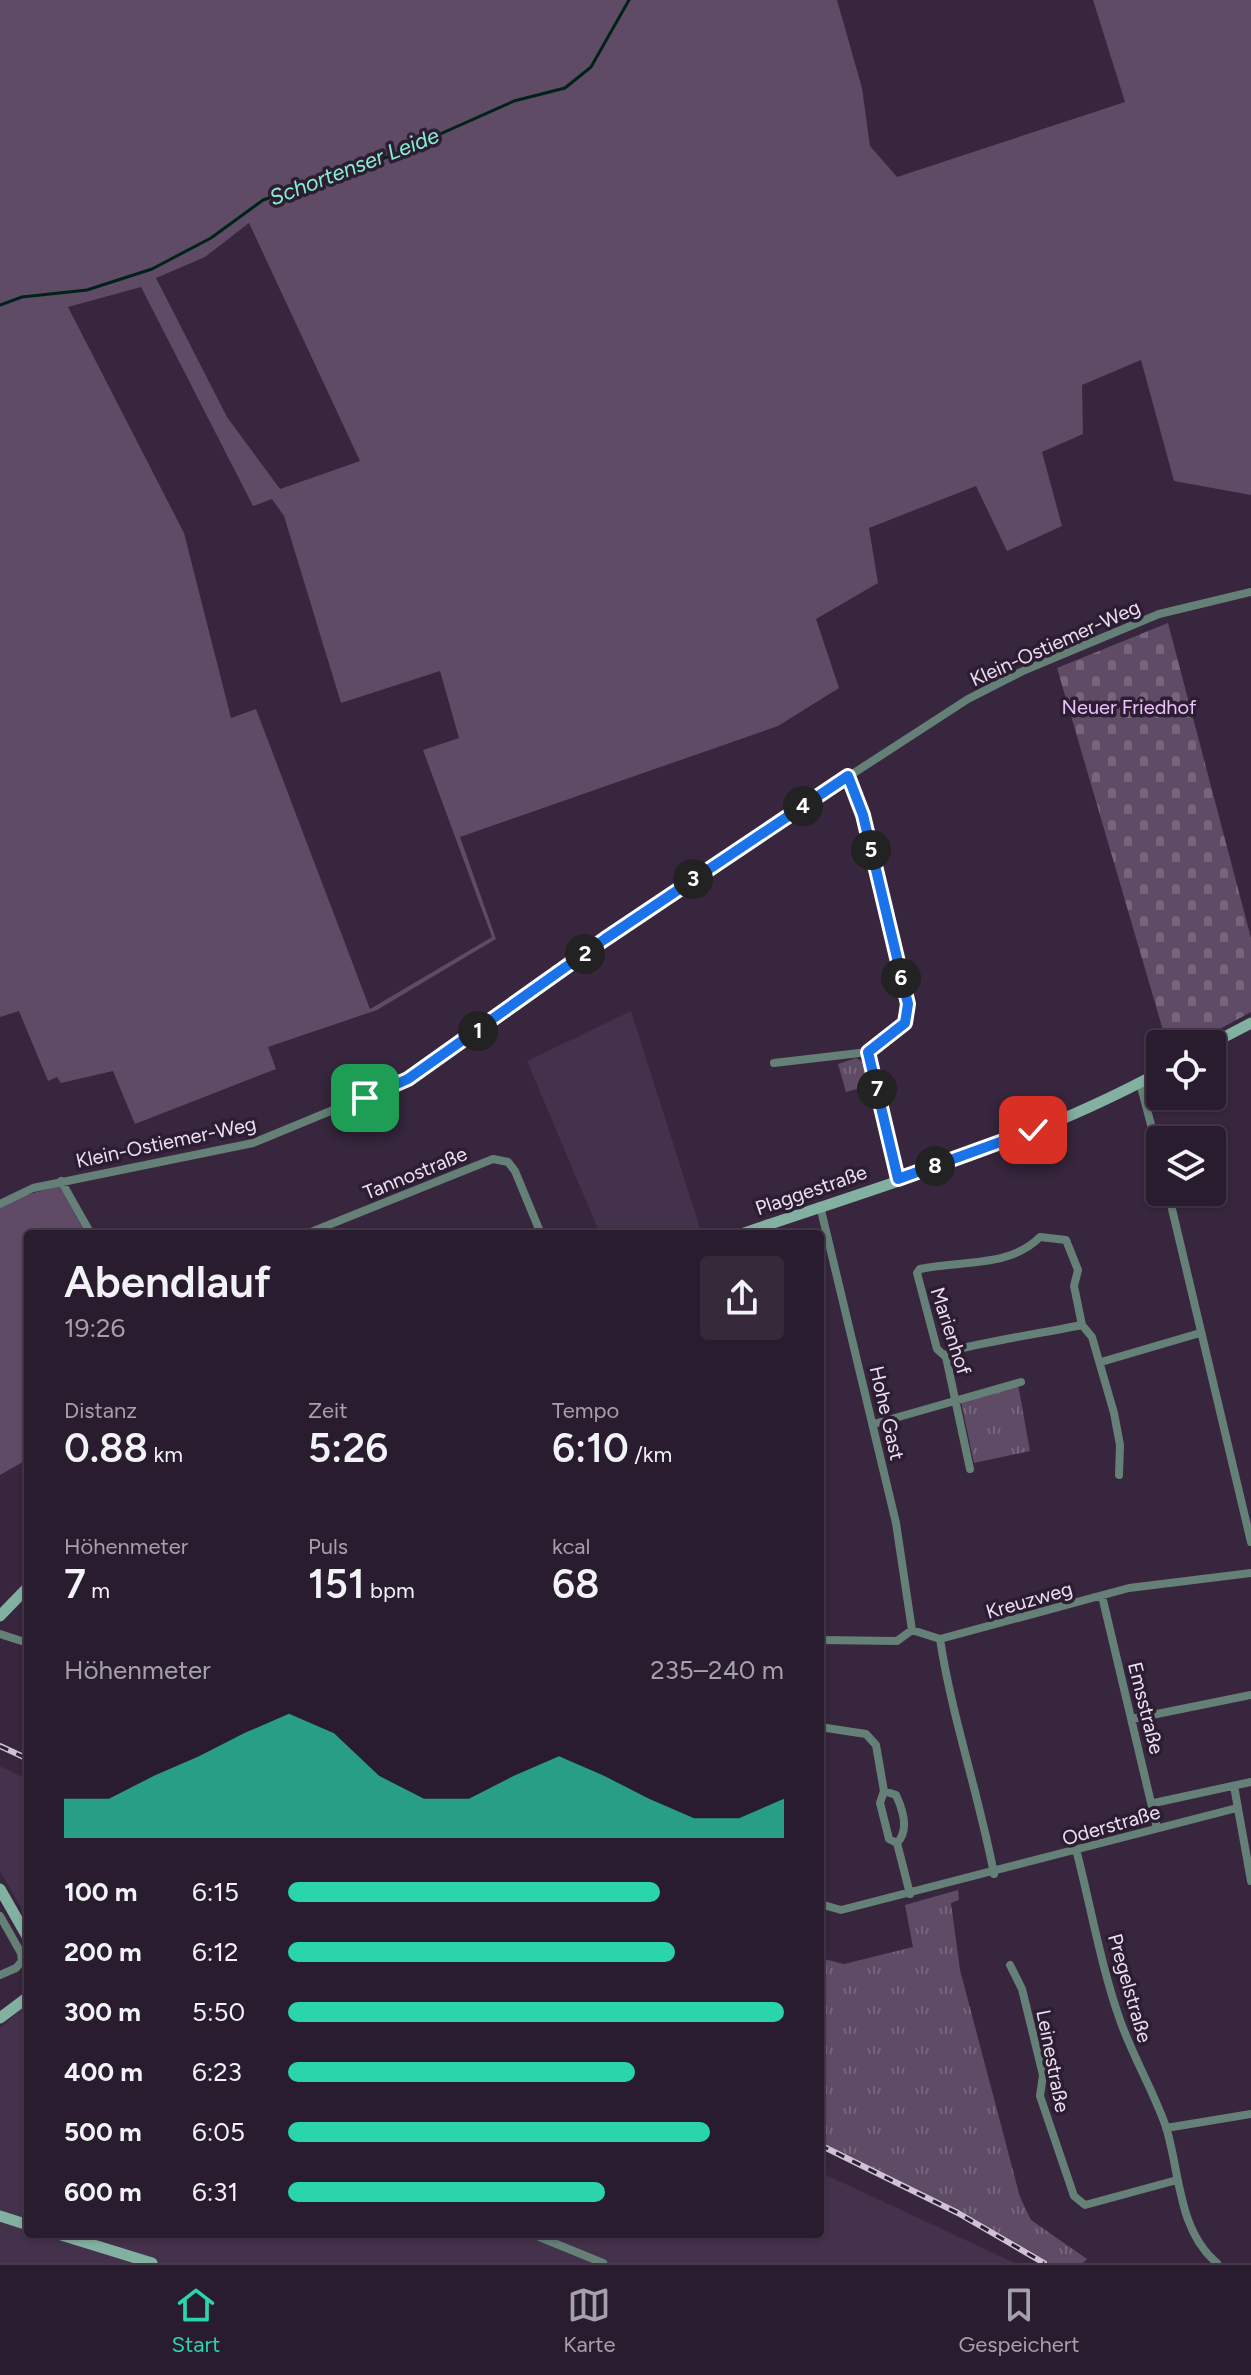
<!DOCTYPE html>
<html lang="de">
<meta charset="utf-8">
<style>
:root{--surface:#291c2e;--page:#35293a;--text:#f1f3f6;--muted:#a5a1aa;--line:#453a4a;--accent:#2ad5ac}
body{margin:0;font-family:Figtree,sans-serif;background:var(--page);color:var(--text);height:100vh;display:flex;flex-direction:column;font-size:30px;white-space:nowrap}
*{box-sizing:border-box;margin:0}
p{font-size:26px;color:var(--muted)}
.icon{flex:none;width:44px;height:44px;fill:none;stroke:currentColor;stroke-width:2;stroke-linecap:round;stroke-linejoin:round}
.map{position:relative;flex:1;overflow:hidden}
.panel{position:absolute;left:24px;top:1230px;width:800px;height:1008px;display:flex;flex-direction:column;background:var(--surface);border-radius:8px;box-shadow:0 2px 6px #0004,0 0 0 2px var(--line)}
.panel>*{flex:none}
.fabs{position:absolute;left:1146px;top:1030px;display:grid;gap:16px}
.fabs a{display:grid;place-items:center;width:80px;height:80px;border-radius:8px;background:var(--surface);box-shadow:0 2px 6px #0004,0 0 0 2px var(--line);font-size:40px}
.pin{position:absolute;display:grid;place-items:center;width:68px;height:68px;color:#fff;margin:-34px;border-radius:16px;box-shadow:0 4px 12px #0006}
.km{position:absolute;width:40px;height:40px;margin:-20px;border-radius:50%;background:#222;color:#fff;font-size:22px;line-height:40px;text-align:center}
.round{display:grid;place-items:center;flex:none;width:84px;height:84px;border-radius:8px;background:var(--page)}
.summary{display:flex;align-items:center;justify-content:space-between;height:136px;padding:0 40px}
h1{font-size:44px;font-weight:600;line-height:60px}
.figures{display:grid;grid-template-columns:repeat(3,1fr);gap:12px;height:136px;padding:8px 40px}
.figures div{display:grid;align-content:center}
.figures b{font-size:40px;font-weight:600}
.figures small{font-size:22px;font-weight:400}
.figures p{font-size:22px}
.chart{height:224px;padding:16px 40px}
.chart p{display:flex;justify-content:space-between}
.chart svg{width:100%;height:144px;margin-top:8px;fill:var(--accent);opacity:.7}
ul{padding:0 40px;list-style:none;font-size:26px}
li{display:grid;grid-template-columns:128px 96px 1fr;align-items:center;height:60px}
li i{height:20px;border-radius:10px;background:var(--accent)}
.menu{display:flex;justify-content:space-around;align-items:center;height:112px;border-top:2px solid var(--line);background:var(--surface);font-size:22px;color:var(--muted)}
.menu a{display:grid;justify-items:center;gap:4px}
.menu .on{color:var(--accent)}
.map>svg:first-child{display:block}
.built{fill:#44314c}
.grass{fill:#5f4b66;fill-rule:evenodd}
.cemetery{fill:url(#cemetery-stones)}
.park{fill:url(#park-tufts)}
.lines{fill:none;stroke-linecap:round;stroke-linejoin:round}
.stream{stroke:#002319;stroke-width:3}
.street{stroke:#658177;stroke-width:8}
.secondary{stroke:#83b1a1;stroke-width:11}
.rail-casing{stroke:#cec2d3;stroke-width:6}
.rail{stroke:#2d1d33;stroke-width:3;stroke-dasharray:9;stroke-linecap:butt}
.route-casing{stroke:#fff;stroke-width:16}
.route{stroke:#1a73e8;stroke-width:10}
.labels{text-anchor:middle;stroke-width:7;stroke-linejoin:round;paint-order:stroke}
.street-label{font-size:20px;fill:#eae0ef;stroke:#2d1d33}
.park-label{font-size:20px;fill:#ebc2fb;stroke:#2d1d33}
.water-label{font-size:22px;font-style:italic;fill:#85efcf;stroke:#2d1d33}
</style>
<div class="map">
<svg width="1251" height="2263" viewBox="0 0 1251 2263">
<defs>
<pattern id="cemetery-stones" width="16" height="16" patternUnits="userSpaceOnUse" patternTransform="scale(2)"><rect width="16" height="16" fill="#5f4b66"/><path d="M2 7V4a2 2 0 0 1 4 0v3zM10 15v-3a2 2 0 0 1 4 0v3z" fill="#76657c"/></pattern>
<pattern id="park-tufts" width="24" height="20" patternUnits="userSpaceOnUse" patternTransform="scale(2)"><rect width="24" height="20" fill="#5f4b66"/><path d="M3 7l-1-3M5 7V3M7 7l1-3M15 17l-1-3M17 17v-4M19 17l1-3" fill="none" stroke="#76657c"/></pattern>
</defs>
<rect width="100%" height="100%" fill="#37263d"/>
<!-- built -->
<path class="built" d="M631,1011L701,1231L600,1234L527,1061Z
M0,1766L28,1780V1920L0,1871Z
M28,2003V2234H820V2172L1015,2263H0V2028Z"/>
<!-- grass -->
<path class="grass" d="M0,0H837L862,88L870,146L897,177L1125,102L1093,0H1251V495L1174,481L1141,360L1082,385L1083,434L1042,452L1062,526L1007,551L976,486L869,528L878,583L816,619L839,688L778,726L460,837L496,939L377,1010L268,1047L276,1069L135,1124L113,1071L61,1083L57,1077L48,1081L19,1011L0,1017ZM249,223L360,461L280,489L227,417L156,278L205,257ZM141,287L253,506L272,499L284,516L341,703L440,671L459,738L423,750L492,937L370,1009L256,709L231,718L184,533L68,307Z
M59,1186L86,1234H28V1459L0,1475V1208L19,1197Z"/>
<!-- cemetery -->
<path class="cemetery" d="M1168,623L1251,938V1012L1192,1044H1167L1057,668Z"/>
<!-- park -->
<path class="park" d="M856,1058L863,1062L870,1085L846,1092L838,1064Z
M1018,1384L1030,1451L974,1463L961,1402Z
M958,1890L959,1900L951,1903L960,1970L1020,2197L1031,2220L1087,2259L1083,2263H1048L820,2142V1958L844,1964L913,1947L905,1905Z"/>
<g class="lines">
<!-- stream -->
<path class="stream" d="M0,305L22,297L87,290L152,269L211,238L263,200L393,155L514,101L565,88L591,67L629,0"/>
<!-- street -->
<path class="street" d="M848,776L863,815L908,1004L905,1023L868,1052L898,1179
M774,1063L868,1052
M1140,1083L1160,1159
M61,1181L91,1234
M1168,1192L1251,1542
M0,1204L33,1188L253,1143L408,1079L729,854L968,699L1025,670L1159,614L1251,592
M820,1206L896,1523L912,1630
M306,1234L493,1159L508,1162L515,1171L541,1234
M946,1357L950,1351C993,1340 1038,1334 1082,1325
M1101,1362L1200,1333
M874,1424L1021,1382
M970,1469L946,1357L937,1349L917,1273L920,1269C961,1260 1009,1268 1040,1237L1066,1240L1078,1270L1074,1286L1082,1325L1092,1337L1114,1413L1120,1445L1119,1475
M1102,1596L1157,1828
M0,1634L28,1643
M940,1639C952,1718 979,1795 994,1874
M820,1640L897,1641L912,1630L940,1639L1129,1588L1251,1573
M1132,1719L1251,1695
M820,1727L866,1734L876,1745L884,1791L880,1803L889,1839L897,1843L910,1894
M1234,1786L1251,1881
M884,1791L896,1795C903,1810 909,1831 897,1843
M1154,1803L1251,1782
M1077,1853C1091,1908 1101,1966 1120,2020C1133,2057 1154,2092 1166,2127C1180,2172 1178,2231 1217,2263
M820,1904L841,1910L1237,1808
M0,1916L21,1953L22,1961L16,1968L0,1975
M1010,1965L1022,1989L1043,2075L1040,2096L1074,2196L1085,2205L1177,2180
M1166,2128L1251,2114
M532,2234L603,2263"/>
<!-- secondary -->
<path class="secondary" d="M1211,1044L1251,1023
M741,1234C881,1186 1029,1143 1160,1072
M0,1616L28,1587
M0,1889L28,1938
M0,2018L28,1997
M0,2216L28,2225
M58,2234L152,2263"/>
<!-- rail casing -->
<g class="rail-casing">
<path id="rail" d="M0,1746L28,1759
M820,2145L958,2213L1044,2263"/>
</g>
<!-- rail -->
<use href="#rail" class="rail"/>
</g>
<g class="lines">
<!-- route casing -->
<g class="route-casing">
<path id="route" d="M365,1098L408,1079L605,939L848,776L863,815L908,1004L905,1023L868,1052L898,1179L1033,1130"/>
</g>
<!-- route -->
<use href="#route" class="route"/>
</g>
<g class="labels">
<!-- street labels -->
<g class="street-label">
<text transform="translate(1055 643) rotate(-24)" y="7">Klein-Ostiemer-Weg</text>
<text transform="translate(166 1142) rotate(-12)" y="7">Klein-Ostiemer-Weg</text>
<text transform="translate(415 1173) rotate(-22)" y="7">Tannostraße</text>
<text transform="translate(811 1190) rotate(-19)" y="7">Plaggestraße</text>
<text transform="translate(951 1331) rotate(72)" y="7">Marienhof</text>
<text transform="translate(887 1413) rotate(77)" y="7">Hohe Gast</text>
<text transform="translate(1029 1600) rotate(-16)" y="7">Kreuzweg</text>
<text transform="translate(1146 1708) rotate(76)" y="7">Emsstraße</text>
<text transform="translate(1111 1825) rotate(-16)" y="7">Oderstraße</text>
<text transform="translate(1130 1988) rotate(74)" y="7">Pregelstraße</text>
<text transform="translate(1053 2061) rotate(79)" y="7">Leinestraße</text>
</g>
<!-- park labels -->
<g class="park-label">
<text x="1129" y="714">Neuer Friedhof</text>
</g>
<!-- water labels -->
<g class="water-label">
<text transform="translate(354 166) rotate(-21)" y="8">Schortenser Leide</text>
</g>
</g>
</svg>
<div class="fabs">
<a><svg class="icon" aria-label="locate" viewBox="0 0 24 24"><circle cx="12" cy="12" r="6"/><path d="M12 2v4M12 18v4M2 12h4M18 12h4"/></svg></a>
<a><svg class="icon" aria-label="layers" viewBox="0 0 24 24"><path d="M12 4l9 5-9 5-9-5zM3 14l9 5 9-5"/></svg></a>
</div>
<div class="pin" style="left:365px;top:1098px;background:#1e9e55"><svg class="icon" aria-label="arrive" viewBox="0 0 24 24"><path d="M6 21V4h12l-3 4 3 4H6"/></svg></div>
<div class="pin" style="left:1033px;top:1130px;background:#d93025"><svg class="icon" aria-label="check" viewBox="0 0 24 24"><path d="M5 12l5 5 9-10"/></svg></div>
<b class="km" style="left:478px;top:1031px">1</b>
<b class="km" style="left:585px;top:954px">2</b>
<b class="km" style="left:693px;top:879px">3</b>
<b class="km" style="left:803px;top:806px">4</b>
<b class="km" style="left:871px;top:850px">5</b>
<b class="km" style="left:901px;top:978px">6</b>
<b class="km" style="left:877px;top:1089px">7</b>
<b class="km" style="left:935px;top:1166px">8</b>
<section class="panel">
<div class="summary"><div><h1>Abendlauf</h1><p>19:26</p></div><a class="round"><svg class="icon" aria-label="share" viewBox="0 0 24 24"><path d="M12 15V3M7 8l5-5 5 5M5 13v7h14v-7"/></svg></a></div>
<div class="figures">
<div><p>Distanz</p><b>0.88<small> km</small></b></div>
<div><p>Zeit</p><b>5:26</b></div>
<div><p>Tempo</p><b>6:10<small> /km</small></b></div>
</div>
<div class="figures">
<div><p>Höhenmeter</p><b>7<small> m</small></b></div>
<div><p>Puls</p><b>151<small> bpm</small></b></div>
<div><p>kcal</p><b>68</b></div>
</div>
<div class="chart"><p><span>Höhenmeter</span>235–240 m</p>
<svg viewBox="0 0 160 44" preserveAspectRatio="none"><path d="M0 44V32L10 32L20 25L30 19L40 12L50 6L60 12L70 25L80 32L90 32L100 25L110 19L120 25L130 32L140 38L150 38L160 32V44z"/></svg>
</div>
<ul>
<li><b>100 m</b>6:15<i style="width:75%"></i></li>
<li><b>200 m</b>6:12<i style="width:78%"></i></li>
<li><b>300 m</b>5:50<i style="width:100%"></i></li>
<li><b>400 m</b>6:23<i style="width:70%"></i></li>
<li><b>500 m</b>6:05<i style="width:85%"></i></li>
<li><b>600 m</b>6:31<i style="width:64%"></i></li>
</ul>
</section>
</div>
<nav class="menu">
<a class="on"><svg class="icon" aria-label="home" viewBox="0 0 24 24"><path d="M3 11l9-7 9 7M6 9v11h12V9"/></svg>Start</a>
<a><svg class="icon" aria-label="map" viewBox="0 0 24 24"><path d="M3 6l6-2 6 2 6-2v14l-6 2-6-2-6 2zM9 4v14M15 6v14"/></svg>Karte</a>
<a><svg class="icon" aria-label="saved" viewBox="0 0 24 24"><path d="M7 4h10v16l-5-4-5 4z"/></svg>Gespeichert</a>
</nav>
